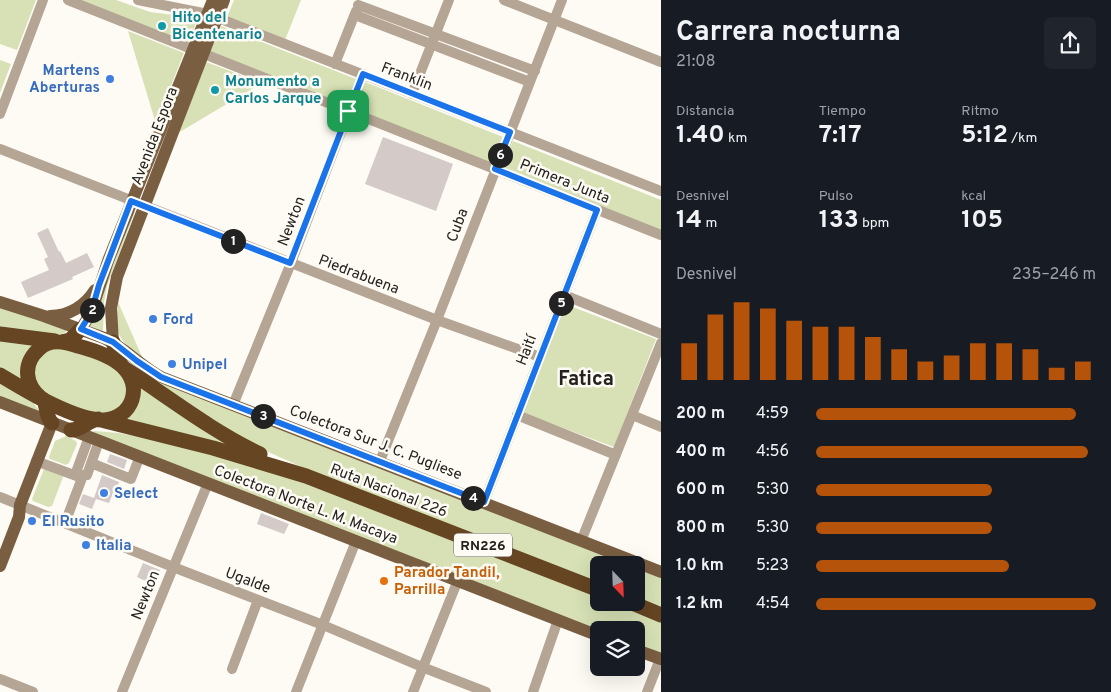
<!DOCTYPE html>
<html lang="es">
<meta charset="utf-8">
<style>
:root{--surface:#171b24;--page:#20242c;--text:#f1f3f6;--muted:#9ea1a6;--accent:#b45309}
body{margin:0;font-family:Overpass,sans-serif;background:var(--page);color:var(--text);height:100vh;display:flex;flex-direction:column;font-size:19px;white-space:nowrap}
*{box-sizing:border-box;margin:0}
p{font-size:16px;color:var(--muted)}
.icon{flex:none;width:28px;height:28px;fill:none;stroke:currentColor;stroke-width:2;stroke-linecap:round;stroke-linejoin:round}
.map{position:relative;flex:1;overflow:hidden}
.side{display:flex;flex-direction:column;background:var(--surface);width:450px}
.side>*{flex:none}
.needle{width:32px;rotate:157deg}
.tools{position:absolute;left:590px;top:556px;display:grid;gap:10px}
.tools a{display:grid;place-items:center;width:55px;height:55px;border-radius:8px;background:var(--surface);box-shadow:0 5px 20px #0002;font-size:25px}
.pin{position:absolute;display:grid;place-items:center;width:42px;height:42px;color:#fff;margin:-21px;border-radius:10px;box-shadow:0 2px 8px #0006}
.km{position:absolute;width:25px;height:25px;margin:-12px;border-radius:50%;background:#222;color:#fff;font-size:14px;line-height:25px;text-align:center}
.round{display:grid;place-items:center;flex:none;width:52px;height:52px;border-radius:8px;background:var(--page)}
.summary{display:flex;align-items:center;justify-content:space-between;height:85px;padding:0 15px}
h1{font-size:28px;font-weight:700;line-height:38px}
.figures{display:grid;grid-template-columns:repeat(3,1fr);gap:8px;height:85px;padding:5px 15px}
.figures div{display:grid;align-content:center}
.figures b{font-size:25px;font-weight:700}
.figures small{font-size:14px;font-weight:400}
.figures p{font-size:14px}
.chart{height:140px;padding:10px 15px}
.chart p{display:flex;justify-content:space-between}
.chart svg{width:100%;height:90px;margin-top:5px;stroke:var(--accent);stroke-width:6}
ul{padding:0 15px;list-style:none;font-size:16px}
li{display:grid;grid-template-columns:80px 60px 1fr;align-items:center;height:38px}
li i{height:12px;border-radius:6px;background:var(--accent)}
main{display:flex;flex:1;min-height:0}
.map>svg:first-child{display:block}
.green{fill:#d7e1b5}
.building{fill:#d4cac8}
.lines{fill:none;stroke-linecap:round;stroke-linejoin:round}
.minor{stroke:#b5a595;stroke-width:10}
.major{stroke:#7a5e41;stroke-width:12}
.highway{stroke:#654522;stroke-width:15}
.route-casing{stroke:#fff;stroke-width:10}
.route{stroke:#1a73e8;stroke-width:6}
.culture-dot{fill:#0f9aa8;stroke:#fefaf4;stroke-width:2}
.shop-dot{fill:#3f7fe0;stroke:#fefaf4;stroke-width:2}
.food-dot{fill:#e8710a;stroke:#fefaf4;stroke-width:2}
.labels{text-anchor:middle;stroke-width:5;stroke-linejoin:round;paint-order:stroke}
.shield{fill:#fefaf4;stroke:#65635f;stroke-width:1}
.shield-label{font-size:14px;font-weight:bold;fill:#24221f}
.culture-label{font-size:15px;font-weight:bold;fill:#0d838f;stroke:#fefaf4;text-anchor:start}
.shop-label{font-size:15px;font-weight:bold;fill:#366cbe;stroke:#fefaf4;text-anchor:start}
.street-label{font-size:15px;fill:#24221f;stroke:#fefaf4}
.food-label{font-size:15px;font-weight:bold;fill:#c56008;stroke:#fefaf4;text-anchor:start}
.district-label{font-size:20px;font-weight:bold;fill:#24221f;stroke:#fefaf4}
</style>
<main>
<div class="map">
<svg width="661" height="692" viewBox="0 0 661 692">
<rect width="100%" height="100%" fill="#fefaf4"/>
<!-- green -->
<path class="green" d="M0,0H36L17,50L0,44Z
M77,0H116L150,12L198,18L188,44Z
M234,0H301L285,40L227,17Z
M221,26L356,79L345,105L210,52Z
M128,31L184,53L156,124Z
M0,60L11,64L0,93Z
M206,62L262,83L178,133Z
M365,82L503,137L493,164L354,109Z
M513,141L661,200V230L502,167Z
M133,211L135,212L107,286L104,302L103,331L87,325Z
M118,302L143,359C117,339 115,335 118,302Z
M0,303L66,329V332C51,340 17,332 0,330Z
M565,304L656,339L614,447L523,413Z
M0,338L37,343L24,385L0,371Z
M64,347L113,366L126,378L128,397L115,412L89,413L41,392L32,369L46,349Z
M153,377L636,565H599V585L315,473L264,450L248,442L164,387Z
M0,381L33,402L40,412L0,398Z
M139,386L262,458L124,418Z
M95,431L118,433L153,439L303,481L599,597V602L614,603L661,621V655L636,645V630H599L91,432Z
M66,436L76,441L77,444L69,463L66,465L50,459L49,457L55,441Z
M44,469L62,474L63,477L52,506L48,507L33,501L32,499Z
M636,565L661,575V609L636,600Z"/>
<!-- building -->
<path class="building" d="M383,137L453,164L436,211L365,184Z
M48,228L59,252L60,251L66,263L87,253L94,267L72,277L73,279L28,298L21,282L49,270L44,259L48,257L37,233Z
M110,454L127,460L124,469L107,462Z
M102,475L119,482L117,489L115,488L109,503L96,499L92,509L79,504L83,494L94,498Z
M261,513L289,524L284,534L257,524Z
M143,563L160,570L154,585L137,577Z"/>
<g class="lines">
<!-- minor -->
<path class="minor" d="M68,0L661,235
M138,0L208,14L661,191
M504,0L661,62
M358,5L535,71
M355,15L530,82
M335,64L356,11
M412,94L449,0
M0,114L43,0
M0,149L437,320L540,357
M564,295L661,334
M233,405L291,263L363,74
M517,415L616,455
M632,415L661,427
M89,437L75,475H87L99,441
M36,461L82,478L65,523
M380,461L437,320L562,0
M91,463L131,479L140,456
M0,497L173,567L323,625L422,667L486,692
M484,502L597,210
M581,541L661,343
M232,669L258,600
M0,679L33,692
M122,692L208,483
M296,692L356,541
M413,692L458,580
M533,692L558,620
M647,692L660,659"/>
<!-- major -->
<path class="major" d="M0,302L44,316L104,338C125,348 141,366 161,377L661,572
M50,316C69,316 85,306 95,290
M81,329L91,313L108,261L213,0
M113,342L111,308L117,277L224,0
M0,402L599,636
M0,566L19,517L20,505L52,423
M636,650L661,659"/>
<!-- highway -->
<path class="highway" d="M0,334L55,341
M61,342L70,340L81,329
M113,342L121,365
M127,370C171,399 212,431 260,454
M0,375C25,390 75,421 104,420C133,418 143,386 123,367C112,356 93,350 78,346C65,342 50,338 39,349C22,364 25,385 41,398
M43,399C48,407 45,416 52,423
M101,420L213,448L306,476L599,590
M71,430C81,430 88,421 98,419
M630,602L661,615"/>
</g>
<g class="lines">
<!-- route casing -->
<g class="route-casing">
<path id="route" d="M363,74L510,132L495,169L597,210L484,502L161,377L137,361L113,342L81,329L91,313L99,285L131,201L290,263Z"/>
</g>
<!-- route -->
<use href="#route" class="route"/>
</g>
<!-- markers -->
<g class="culture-dot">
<circle cx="162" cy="26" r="5"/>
<circle cx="215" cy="90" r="5"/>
</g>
<g class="shop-dot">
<circle cx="110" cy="79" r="5"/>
<circle cx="153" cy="319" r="5"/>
<circle cx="172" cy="364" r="5"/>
<circle cx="104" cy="493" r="5"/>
<circle cx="32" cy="521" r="5"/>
<circle cx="86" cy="545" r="5"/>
</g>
<circle class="food-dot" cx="384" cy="581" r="5"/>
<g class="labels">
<!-- shield labels -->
<rect class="shield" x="454" y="533.5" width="58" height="23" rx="4"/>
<g class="shield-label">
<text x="483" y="550">RN226</text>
</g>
<!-- culture labels -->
<g class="culture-label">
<text x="172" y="22">Hito del<tspan x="172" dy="17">Bicentenario</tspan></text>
<text x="225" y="86">Monumento a<tspan x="225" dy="17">Carlos Jarque</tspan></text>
</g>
<!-- shop labels -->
<g class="shop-label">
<text x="100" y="75" text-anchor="end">Martens<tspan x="100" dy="17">Aberturas</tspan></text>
<text x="163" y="324">Ford</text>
<text x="182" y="369">Unipel</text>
<text x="114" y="498">Select</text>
<text x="42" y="526">El Rusito</text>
<text x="96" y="550">Italia</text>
</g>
<!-- street labels -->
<g class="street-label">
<text transform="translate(407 76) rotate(21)" y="5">Franklin</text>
<text transform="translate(154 136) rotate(-69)" y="5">Avenida Espora</text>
<text transform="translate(565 181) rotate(22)" y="5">Primera Junta</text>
<text transform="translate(291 221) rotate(-69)" y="5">Newton</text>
<text transform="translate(457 225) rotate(-69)" y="5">Cuba</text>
<text transform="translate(359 274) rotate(21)" y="5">Piedrabuena</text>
<text transform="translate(526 350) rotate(-69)" y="5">Haití</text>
<text transform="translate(376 442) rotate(21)" y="5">Colectora Sur J. C. Pugliese</text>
<text transform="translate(389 490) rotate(21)" y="5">Ruta Nacional 226</text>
<text transform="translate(306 504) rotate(21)" y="5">Colectora Norte L. M. Macaya</text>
<text transform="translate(248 580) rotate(21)" y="5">Ugalde</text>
<text transform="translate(145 595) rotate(-68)" y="5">Newton</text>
</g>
<!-- food labels -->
<g class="food-label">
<text x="394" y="577">Parador Tandil,<tspan x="394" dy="17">Parrilla</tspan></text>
</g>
<!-- district labels -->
<g class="district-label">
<text x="586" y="385">Fatica</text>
</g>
</g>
</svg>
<div class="tools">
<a><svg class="needle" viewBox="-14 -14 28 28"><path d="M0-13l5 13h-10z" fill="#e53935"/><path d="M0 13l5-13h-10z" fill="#9ea1a6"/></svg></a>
<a><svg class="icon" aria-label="layers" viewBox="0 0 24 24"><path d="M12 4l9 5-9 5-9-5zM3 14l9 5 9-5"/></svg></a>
</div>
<div class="pin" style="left:348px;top:111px;background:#1e9e55"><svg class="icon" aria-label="arrive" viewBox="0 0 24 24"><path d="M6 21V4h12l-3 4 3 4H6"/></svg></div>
<b class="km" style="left:233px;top:241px">1</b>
<b class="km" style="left:92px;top:310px">2</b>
<b class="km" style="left:263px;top:416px">3</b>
<b class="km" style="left:473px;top:498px">4</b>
<b class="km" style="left:561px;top:303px">5</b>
<b class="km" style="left:500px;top:155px">6</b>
</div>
<section class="side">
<div class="summary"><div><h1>Carrera nocturna</h1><p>21:08</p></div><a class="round"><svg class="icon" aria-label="share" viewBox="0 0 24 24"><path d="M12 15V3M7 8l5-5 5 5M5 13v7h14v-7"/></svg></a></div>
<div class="figures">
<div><p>Distancia</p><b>1.40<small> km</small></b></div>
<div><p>Tiempo</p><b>7:17</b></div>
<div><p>Ritmo</p><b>5:12<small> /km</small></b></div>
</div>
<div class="figures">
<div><p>Desnivel</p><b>14<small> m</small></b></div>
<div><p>Pulso</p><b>133<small> bpm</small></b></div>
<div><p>kcal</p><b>105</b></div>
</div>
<div class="chart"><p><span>Desnivel</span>235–246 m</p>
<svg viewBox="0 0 160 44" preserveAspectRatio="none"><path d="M5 44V26M15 44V12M25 44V6M35 44V9M45 44V15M55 44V18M65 44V18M75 44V23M85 44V29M95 44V35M105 44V32M115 44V26M125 44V26M135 44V29M145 44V38M155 44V35"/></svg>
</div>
<ul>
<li><b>200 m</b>4:59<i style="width:93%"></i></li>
<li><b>400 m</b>4:56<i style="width:97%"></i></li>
<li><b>600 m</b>5:30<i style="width:63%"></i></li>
<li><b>800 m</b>5:30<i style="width:63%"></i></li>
<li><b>1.0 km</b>5:23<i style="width:69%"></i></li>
<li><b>1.2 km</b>4:54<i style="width:100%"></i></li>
</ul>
</section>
</main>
